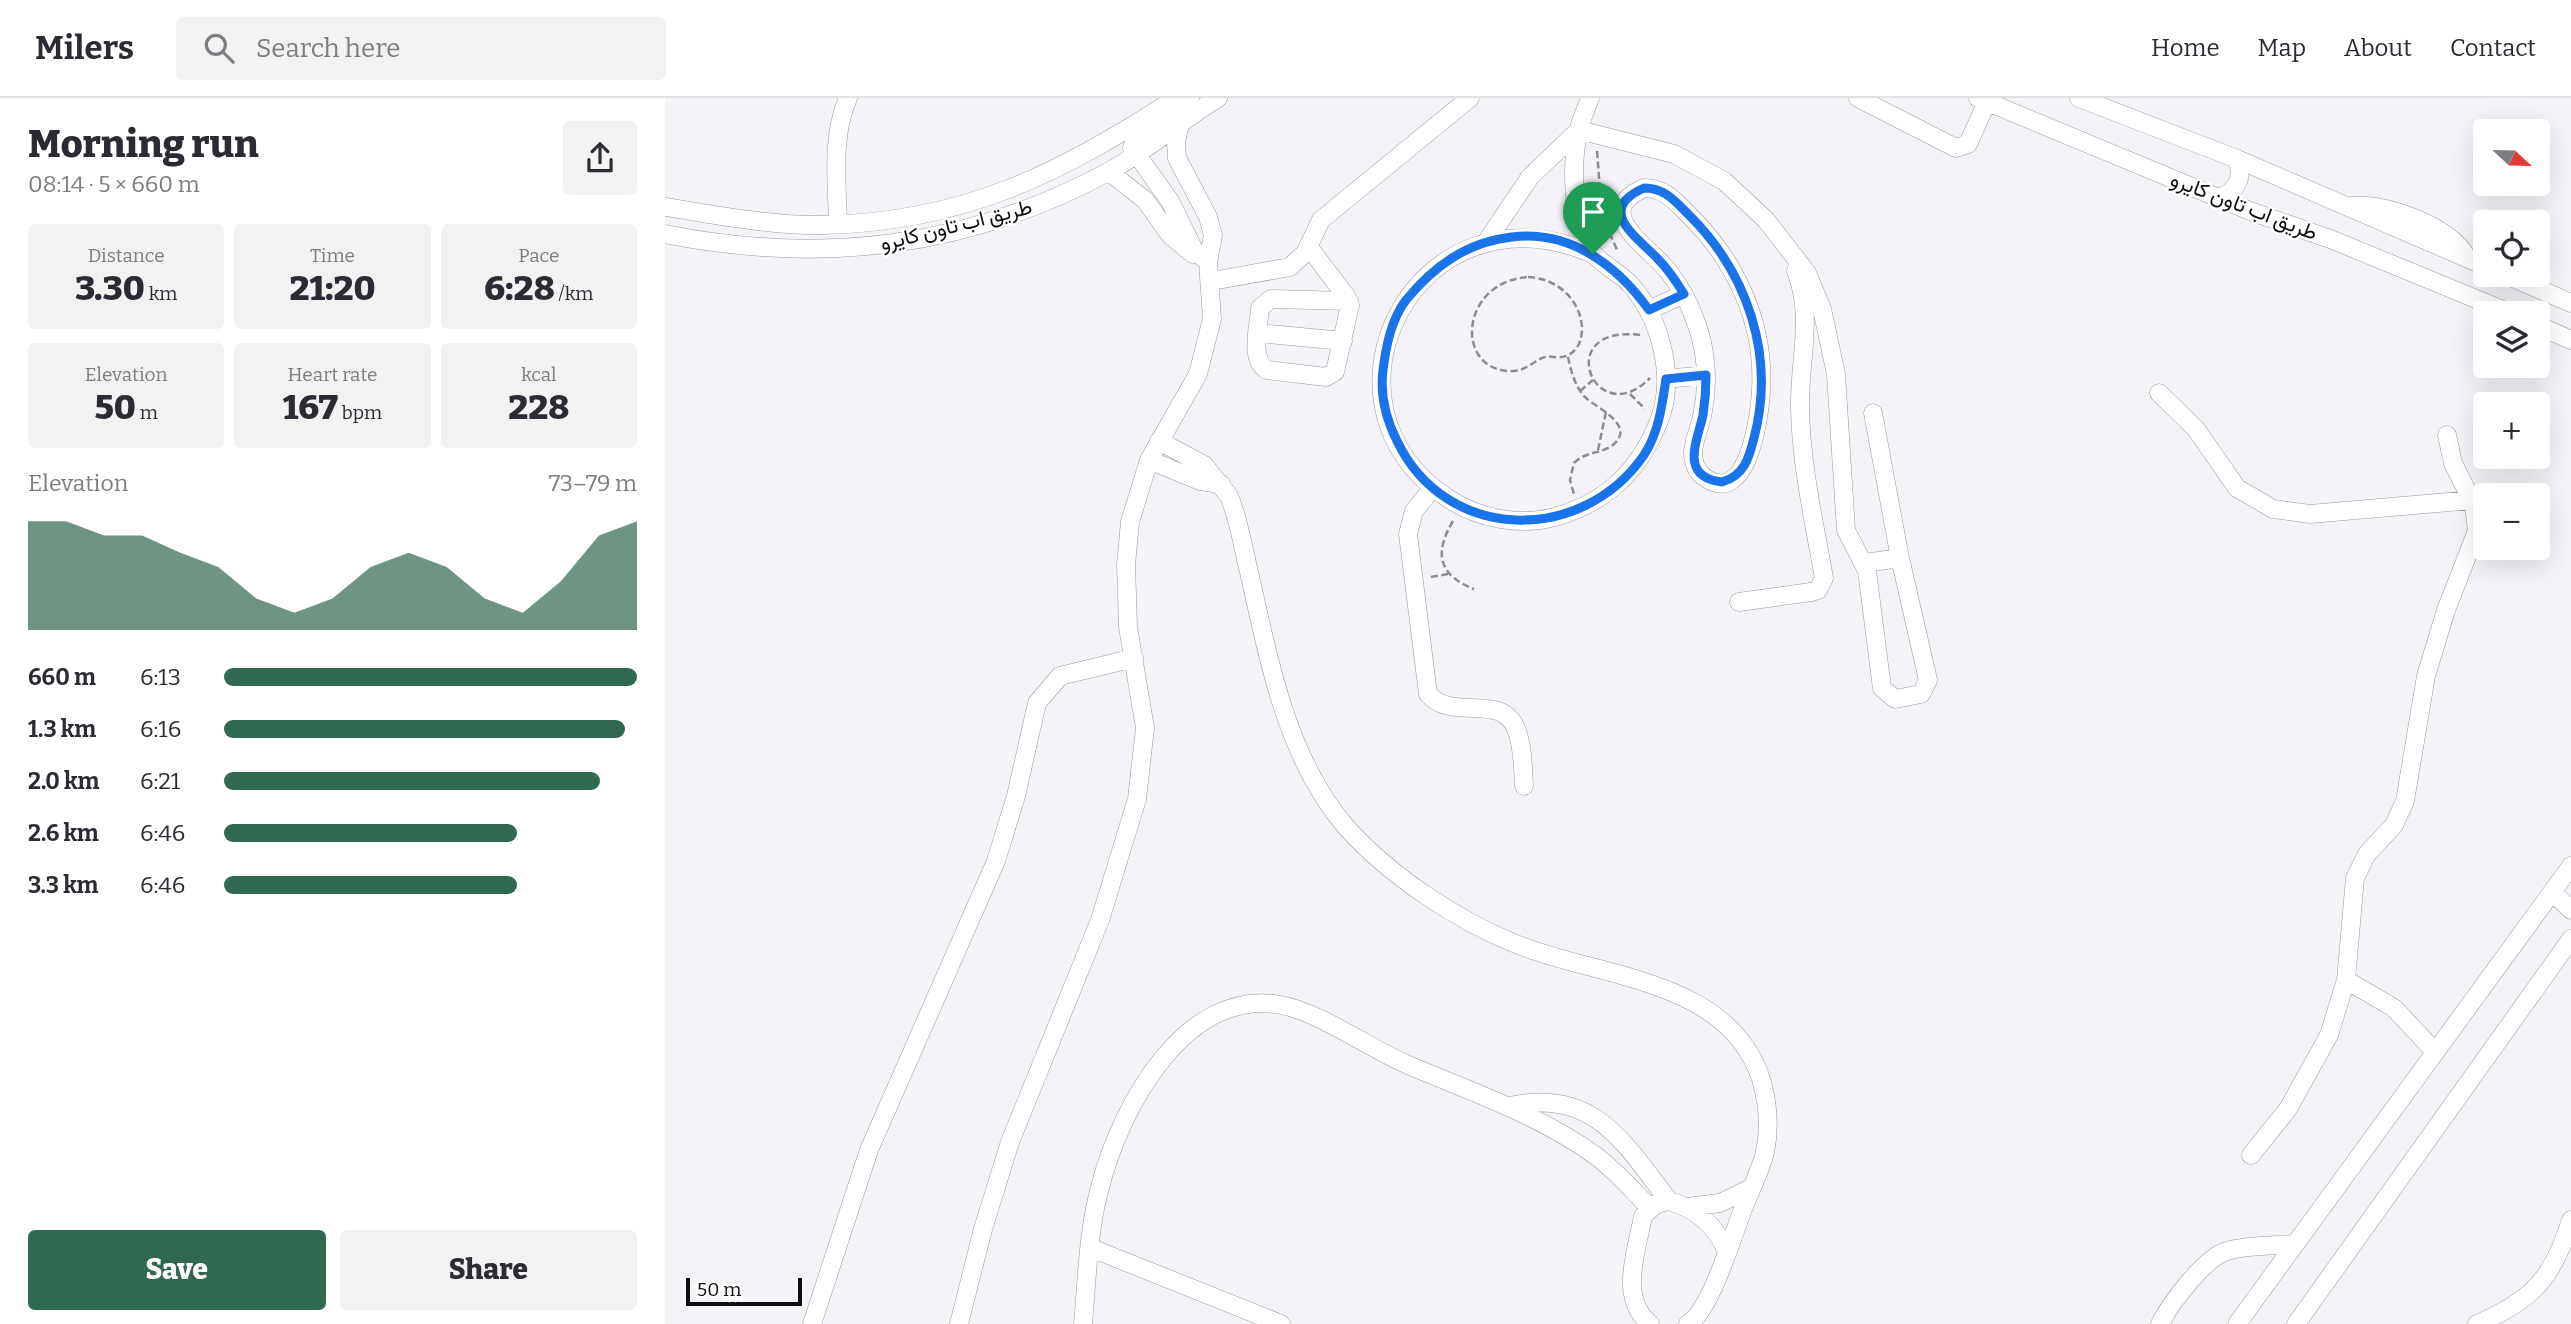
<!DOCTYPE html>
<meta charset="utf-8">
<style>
:root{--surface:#fff;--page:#f2f2f3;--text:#2b2b33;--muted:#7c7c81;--line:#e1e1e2;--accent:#316850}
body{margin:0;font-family:Bitter,Vazirmatn,serif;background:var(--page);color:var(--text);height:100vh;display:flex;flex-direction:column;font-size:26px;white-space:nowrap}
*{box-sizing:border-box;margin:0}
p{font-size:23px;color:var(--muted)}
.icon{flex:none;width:38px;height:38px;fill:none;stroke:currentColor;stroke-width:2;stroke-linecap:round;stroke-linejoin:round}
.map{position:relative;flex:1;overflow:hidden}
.details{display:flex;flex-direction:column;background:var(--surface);width:665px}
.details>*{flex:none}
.needle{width:46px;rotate:112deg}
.controls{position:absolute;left:1808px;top:21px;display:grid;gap:14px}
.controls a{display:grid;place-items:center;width:77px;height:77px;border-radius:7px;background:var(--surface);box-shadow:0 7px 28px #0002;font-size:35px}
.scale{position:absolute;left:21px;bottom:18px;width:116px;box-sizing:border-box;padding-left:7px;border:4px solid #0e0d0f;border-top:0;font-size:19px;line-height:24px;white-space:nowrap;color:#0e0d0f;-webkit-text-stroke:5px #fff;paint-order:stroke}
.pin{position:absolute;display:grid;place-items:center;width:60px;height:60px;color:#fff;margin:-72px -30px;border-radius:50% 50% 50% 0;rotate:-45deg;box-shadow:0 0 7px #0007}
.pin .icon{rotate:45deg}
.round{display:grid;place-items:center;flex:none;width:74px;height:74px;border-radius:7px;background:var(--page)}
.summary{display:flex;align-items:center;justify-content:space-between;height:119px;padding:0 28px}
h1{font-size:38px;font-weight:800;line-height:52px}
.stats{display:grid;grid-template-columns:repeat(3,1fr);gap:10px;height:119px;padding:7px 28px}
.stats div{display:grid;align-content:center;border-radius:7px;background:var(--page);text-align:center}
.stats b{font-size:35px;font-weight:800}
.stats small{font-size:19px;font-weight:400}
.stats p{font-size:19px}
.chart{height:196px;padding:14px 28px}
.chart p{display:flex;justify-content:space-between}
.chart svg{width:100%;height:126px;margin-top:7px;fill:var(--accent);opacity:.7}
.primary-button{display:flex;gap:14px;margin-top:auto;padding:14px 28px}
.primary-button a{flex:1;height:80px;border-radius:7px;background:var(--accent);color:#fff;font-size:28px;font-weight:800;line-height:80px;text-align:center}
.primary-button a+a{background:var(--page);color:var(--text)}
ul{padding:0 28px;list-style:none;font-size:23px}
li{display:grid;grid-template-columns:112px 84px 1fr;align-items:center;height:52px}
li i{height:18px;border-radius:9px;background:var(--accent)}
header{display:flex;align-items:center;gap:42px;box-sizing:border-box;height:98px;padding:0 35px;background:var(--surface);border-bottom:2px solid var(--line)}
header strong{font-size:33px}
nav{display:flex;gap:38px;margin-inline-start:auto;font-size:24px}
.search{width:490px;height:63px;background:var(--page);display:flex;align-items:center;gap:18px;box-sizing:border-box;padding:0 24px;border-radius:7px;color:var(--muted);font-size:26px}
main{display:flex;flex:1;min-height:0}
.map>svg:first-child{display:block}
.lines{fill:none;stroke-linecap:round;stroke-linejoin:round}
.minor-casing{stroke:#9c999f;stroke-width:19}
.path{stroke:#8e8c90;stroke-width:2.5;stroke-dasharray:7 3.5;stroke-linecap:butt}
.minor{stroke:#fff;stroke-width:18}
.route-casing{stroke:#fff;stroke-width:14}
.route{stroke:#1a73e8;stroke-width:9}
.labels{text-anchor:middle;stroke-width:5;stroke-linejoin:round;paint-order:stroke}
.street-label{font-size:21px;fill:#0e0d0f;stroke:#fff}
</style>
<header>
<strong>Milers</strong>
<div class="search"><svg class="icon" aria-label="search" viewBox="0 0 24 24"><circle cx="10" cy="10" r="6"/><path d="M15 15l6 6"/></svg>Search here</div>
<nav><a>Home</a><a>Map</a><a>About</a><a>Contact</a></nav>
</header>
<main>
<section class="details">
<div class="summary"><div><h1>Morning run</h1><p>08:14 · 5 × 660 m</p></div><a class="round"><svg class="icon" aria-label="share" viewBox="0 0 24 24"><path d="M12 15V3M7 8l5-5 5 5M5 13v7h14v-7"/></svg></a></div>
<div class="stats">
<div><p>Distance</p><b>3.30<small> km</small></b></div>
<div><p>Time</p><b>21:20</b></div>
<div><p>Pace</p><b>6:28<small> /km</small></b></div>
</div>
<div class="stats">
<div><p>Elevation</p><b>50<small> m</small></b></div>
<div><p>Heart rate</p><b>167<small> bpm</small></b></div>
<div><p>kcal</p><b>228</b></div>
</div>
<div class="chart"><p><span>Elevation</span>73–79 m</p>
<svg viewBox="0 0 160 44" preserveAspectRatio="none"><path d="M0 44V6L10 6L20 11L30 11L40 17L50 22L60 33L70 38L80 33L90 22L100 17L110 22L120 33L130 38L140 27L150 11L160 6V44z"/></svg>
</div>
<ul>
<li><b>660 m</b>6:13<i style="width:100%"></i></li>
<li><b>1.3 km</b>6:16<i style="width:97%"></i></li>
<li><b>2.0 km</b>6:21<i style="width:91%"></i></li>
<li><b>2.6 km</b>6:46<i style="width:71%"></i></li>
<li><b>3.3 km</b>6:46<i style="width:71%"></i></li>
</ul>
<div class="primary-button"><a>Save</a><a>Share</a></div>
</section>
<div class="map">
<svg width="1906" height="1226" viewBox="0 0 1906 1226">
<rect width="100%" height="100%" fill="#f5f2f8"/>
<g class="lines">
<!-- minor casing -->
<g class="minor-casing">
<path id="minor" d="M525,0L471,39L467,50L505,103L529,152L543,164
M925,0C921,12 915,23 913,35C906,70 907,123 927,154C934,165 957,176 967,188C996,223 1011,280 994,323C974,373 942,404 890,419C855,428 814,421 784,401C637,307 750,79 928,156
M1193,0L1291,50L1303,46L1322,4
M1313,0L1585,113L1668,142L1845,215
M1414,0L1572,61L1820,168
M914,32L1009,56L1059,83L1101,122L1142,175L1157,211L1171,276L1181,432L1202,473L1217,590L1230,601L1256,596L1263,582L1235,460L1208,315
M444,74L480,102L505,137L528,156
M979,90C999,90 1009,102 1023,116C1070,162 1100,224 1096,292C1095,316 1083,413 1038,378C1031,372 1028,363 1028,354C1029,340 1036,327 1038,313C1044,282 1041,248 1029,219C1023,202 1014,187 1003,173C985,149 924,115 979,90Z
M1553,100C1572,94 1579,79 1572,61
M1686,108C1719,104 1788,129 1802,160
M0,109C52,117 106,128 159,127C299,124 397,75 511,0
M173,125C172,83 166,40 183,0
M0,136C156,167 302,150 443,74C482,53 515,23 553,0
M822,143L865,79L914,32
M643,148L681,198L685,207L670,274L661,279L602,272C584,261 594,228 595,210L606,201L684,203
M1841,177L1906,205
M547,183L625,169L640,155L656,122L805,0
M984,212L1019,196
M1872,227L1906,242
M593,235L678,243
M1001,281L1041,277
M1494,295L1531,331L1572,390L1608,411L1645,416L1807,402
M494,343L539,367L564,398C574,422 578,449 584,474C604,562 621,659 681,729C724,777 791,822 851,846C934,880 1063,880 1096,981C1103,1005 1105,1030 1100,1054C1096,1071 1087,1089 1080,1106C1068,1135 1047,1211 1023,1226
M484,362L535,383L556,386
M767,391L749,413L743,436L763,596C787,625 838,592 852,633C858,650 858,670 859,688
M1200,465L1235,460
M1074,504L1146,494L1153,492L1159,480C1149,424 1136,366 1135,310C1134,262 1149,219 1131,173
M1887,794L1906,812
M1681,882L1729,910L1770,954
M845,1008C929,989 960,1046 1004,1103
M1586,1057L1623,1011L1664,937L1681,882L1690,780L1702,756L1729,727L1740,703L1761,578L1781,512L1812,433L1809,407L1788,365L1782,337
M1021,1109L1055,1105L1086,1090
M426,1150L616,1226
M147,1226L204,1052L331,763L351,698L372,605L395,578L469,560
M294,1226L318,1131L345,1044L435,822L472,701L480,630L463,529L461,467L465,424L484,362L533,276L547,221L543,164L548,137L543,119L512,60L511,43L515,26
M418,1226C422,1181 423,1133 435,1089C455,1011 519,889 616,907C654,914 704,950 741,966C806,994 873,1016 931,1058C951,1073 968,1093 985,1110
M985,1226C953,1199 972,1153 978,1118L991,1106L1004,1103C1031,1111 1050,1126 1061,1152
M1495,1226C1505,1206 1540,1159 1562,1153C1582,1147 1607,1148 1628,1146
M1572,1226L1906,768
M1631,1226L1906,841
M1812,1226C1868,1202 1888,1180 1906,1122"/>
</g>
<!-- path -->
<path class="path" d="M932,53L937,118L953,154
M863,179C929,183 933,271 883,258C870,261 863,272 849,273C789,276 793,184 863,179Z
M975,237C885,226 930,336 985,280
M903,259C906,273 910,289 920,299C931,310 972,327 948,347C936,356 921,353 909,365L905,382L909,396
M915,293L928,282
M965,296L980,311
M933,352L941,314
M788,423C769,455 773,477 809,491
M766,479L783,476"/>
<!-- minor -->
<use href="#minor" class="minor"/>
</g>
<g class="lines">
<!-- route casing -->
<g class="route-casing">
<path id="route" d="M979,90C999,90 1009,102 1023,116C1082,174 1111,257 1089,340C1084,360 1079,378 1057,384C1014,379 1032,344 1038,317C1040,304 1041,290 1041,277L1001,281C997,307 994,334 979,357C917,447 781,445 732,343C721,321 715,296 718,272C721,248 726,222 741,202C769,168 802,144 847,139C905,132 952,167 984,212L1019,196C1011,183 1003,171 992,160C973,140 929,112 979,90Z"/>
</g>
<!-- route -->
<use href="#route" class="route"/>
</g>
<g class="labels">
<!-- street labels -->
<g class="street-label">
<text transform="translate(1579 108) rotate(21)" y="7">طريق اب تاون كايرو</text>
<text transform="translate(291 127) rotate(-14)" y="7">طريق اب تاون كايرو</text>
</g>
</g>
</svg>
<div class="controls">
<a><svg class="needle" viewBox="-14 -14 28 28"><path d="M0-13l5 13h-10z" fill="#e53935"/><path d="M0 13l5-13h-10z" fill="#7c7c81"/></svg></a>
<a><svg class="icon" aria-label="locate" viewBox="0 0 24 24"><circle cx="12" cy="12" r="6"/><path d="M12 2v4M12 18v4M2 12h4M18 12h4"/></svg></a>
<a><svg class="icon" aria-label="layers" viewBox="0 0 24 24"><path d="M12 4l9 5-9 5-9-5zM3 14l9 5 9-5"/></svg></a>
<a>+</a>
<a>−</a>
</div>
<div class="scale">50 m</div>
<div class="pin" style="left:928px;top:156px;background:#1e9e55"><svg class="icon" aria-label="arrive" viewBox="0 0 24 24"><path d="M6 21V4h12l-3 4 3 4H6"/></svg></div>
</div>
</main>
